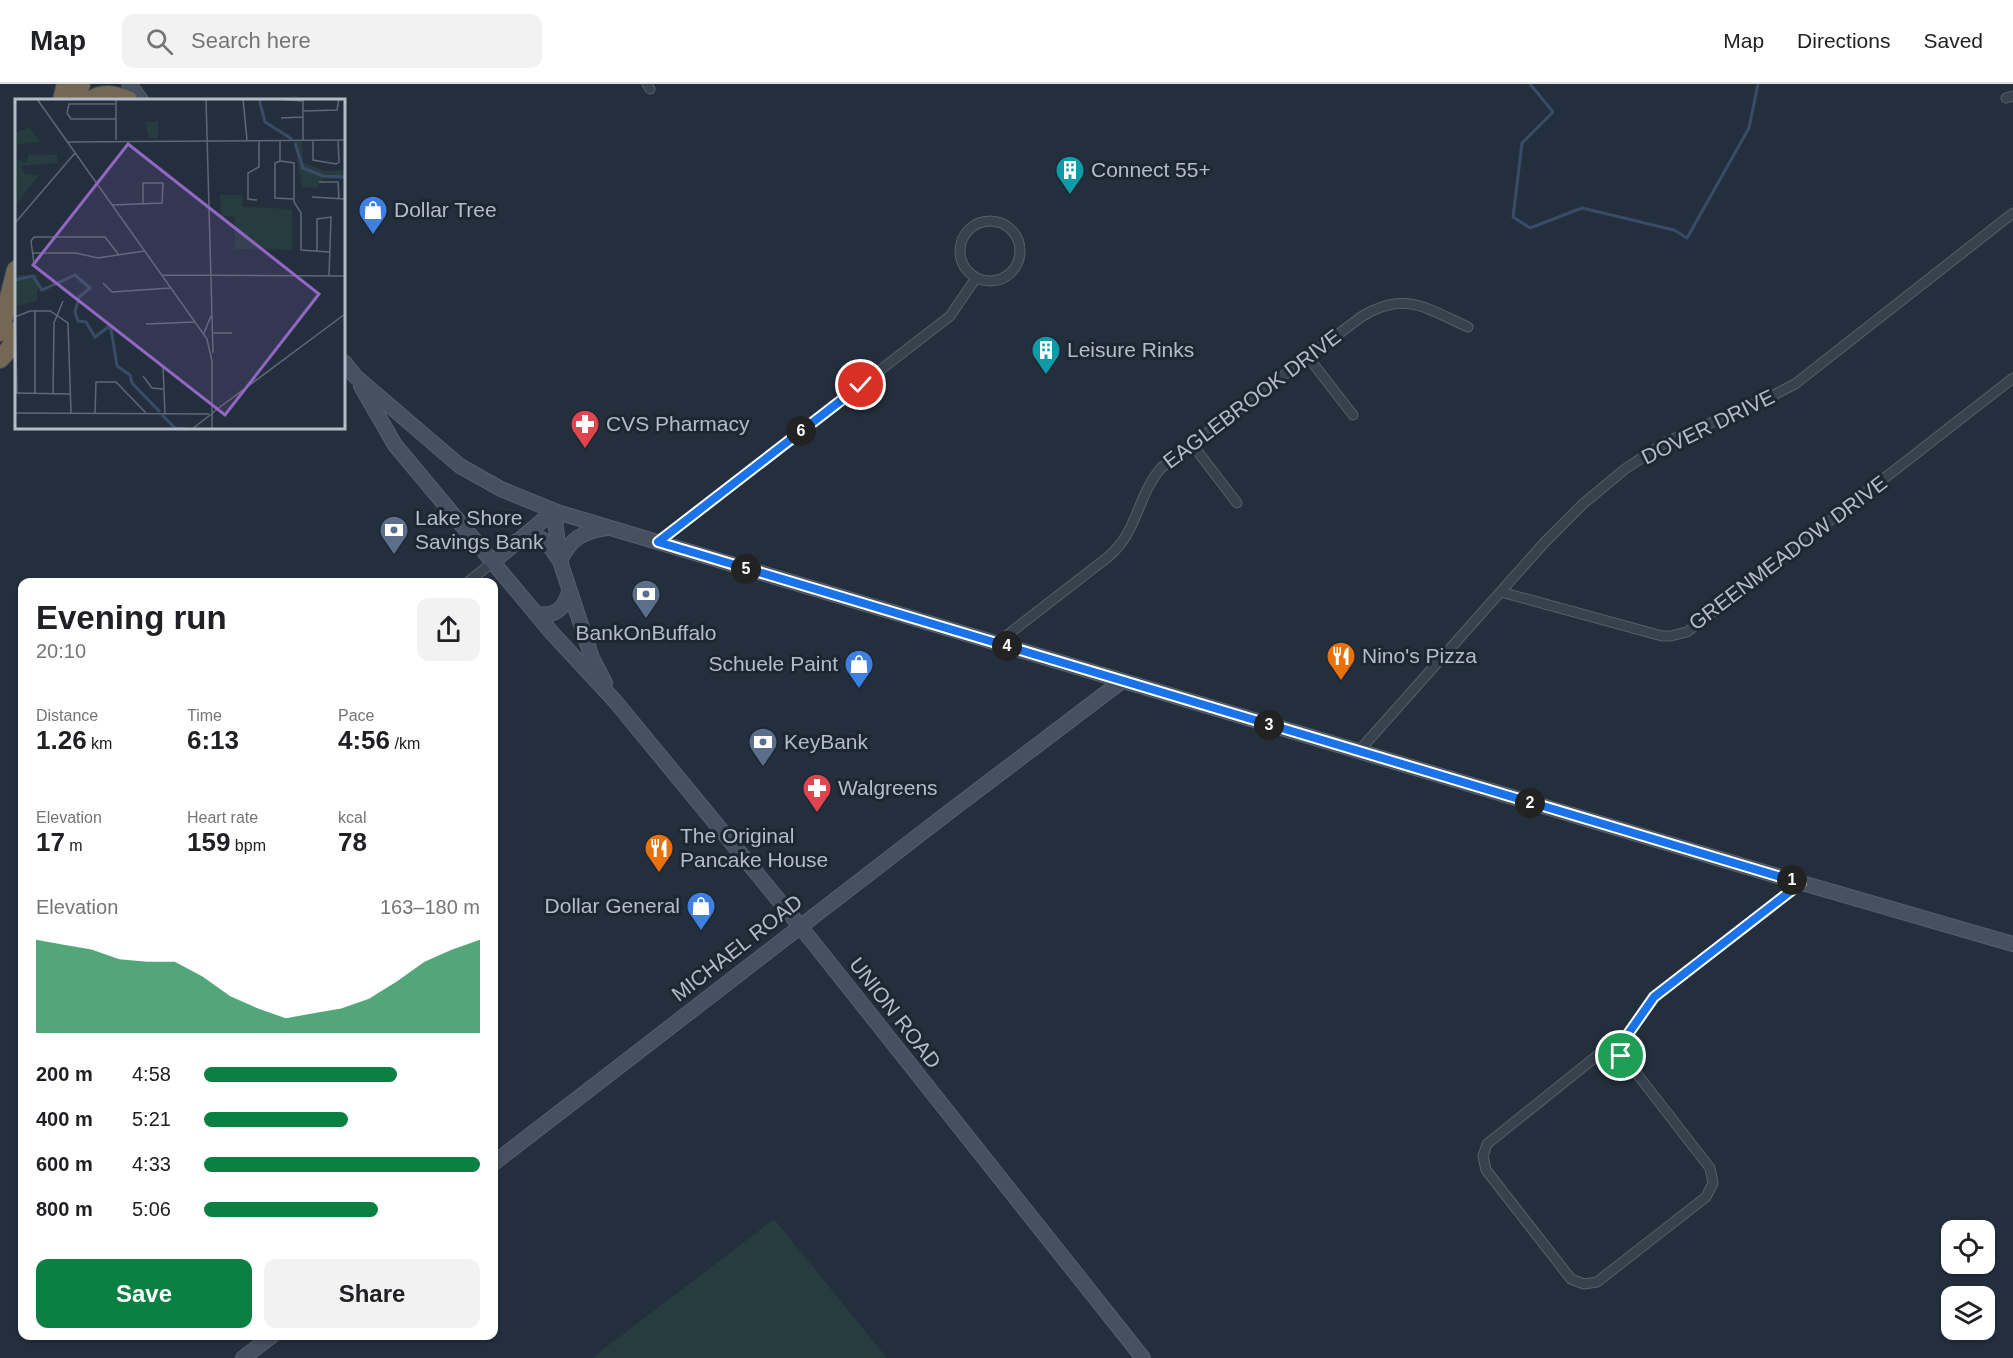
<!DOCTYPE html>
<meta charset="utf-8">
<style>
:root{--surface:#fff;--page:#f2f2f2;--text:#202124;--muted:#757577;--line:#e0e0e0;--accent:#0b8043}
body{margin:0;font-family:Arial,sans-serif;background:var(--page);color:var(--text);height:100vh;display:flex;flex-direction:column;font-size:22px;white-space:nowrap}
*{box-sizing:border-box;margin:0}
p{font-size:20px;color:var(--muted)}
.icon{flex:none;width:33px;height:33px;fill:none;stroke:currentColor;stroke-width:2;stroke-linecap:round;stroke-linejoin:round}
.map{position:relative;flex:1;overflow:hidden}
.side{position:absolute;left:18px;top:494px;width:480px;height:762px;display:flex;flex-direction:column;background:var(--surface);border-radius:12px;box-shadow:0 2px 4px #0004}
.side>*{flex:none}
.controls{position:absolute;left:1941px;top:1136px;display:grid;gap:12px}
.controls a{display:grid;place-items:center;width:54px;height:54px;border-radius:12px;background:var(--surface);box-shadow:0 2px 4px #0004;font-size:30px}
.pin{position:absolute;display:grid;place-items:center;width:51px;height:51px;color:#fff;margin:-26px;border:3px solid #fff;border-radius:50%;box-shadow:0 2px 6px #0007}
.km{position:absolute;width:30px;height:30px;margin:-15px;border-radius:50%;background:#222;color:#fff;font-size:16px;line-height:30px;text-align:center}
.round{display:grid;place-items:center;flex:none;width:63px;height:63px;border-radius:12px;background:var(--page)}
.headline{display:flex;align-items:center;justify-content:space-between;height:102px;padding:0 18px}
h1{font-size:33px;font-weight:700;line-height:45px}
.metrics{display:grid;grid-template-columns:repeat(3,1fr);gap:9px;height:102px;padding:6px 18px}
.metrics div{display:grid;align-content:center}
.metrics b{font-size:26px;font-weight:700}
.metrics small{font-size:16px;font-weight:400}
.metrics p{font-size:16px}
.chart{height:168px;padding:12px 18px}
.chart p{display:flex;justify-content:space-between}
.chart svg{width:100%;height:108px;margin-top:6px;fill:var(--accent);opacity:.7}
.primary-button{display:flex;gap:12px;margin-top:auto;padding:12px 18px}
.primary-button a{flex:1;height:69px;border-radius:12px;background:var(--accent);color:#fff;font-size:24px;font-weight:700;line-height:69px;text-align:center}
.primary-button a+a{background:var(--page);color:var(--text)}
ul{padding:0 18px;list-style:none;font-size:20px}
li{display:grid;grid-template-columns:96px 72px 1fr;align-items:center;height:45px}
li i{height:15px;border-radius:8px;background:var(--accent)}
header{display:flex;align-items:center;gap:36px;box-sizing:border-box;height:84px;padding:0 30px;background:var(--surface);border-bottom:2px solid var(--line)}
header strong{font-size:28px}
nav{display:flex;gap:33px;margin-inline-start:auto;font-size:21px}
.search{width:420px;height:54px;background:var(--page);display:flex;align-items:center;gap:15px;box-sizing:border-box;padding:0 21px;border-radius:12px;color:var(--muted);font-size:22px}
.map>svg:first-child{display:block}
.green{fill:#263c3f}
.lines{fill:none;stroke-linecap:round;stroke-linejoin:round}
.stream{stroke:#394c67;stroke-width:3}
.street-casing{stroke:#565f6c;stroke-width:11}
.secondary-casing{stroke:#565f6c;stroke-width:16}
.highway-casing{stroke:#434c59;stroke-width:20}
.street{stroke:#38414e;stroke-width:9}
.secondary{stroke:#465061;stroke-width:14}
.highway{stroke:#746855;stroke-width:18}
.route-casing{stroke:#fff;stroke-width:12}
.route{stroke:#1a73e8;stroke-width:8}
.labels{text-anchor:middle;stroke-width:6;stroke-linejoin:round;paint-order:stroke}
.poi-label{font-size:21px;fill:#b4bcc9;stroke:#1d2633;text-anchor:start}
.street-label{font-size:21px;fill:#b4bcc9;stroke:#1d2633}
.inset-river{fill:none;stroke:#394c67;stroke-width:3}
.inset-road{fill:none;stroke:#5e6776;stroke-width:1.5}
.view{fill:#9266c3;fill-opacity:0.15;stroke:#9266c3;stroke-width:3}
.inset-edge{fill:none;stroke:#b4bcc9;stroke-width:3}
</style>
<header>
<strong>Map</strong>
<div class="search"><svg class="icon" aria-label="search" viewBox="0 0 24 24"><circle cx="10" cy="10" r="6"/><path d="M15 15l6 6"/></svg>Search here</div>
<nav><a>Map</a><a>Directions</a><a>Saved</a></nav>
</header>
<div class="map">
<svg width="2013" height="1274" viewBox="0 0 2013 1274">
<rect width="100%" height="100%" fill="#242f3e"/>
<!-- green -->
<path class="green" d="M774,1135L887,1274H592Z"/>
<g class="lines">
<!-- stream -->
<path class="stream" d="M1530,0L1553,28L1522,59L1513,133L1530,144L1582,124L1674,146L1687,154L1749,44L1758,0"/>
<!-- street casing -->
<g class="street-casing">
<path id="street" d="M647,0L650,5
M2006,14L2013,12
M960 167a30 30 0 1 1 60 0a30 30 0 1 1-60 0Z
M1308,273L1353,331
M1192,360L1237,419
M658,458L950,232L976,194
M468,498L494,477
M1501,508L1662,552H1671L1687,548L2013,294
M997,559L1108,473C1138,448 1137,412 1161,384L1361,233C1404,206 1426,224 1468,243
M1358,668L1545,458L1583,420L1625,385L1666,358L1764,316L1795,300L2013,129
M1614,970L1621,972L1627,977L1710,1084L1713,1099L1706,1113L1597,1198L1584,1200L1571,1195L1486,1086L1483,1072L1487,1060L1598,971L1604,969L1614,970L1654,913L1801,799"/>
</g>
<!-- secondary casing -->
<g class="secondary-casing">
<path id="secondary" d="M129,0L141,16
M344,278L355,292L460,382L501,405L557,428L1747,783L2013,860
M361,302L395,361L552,549L615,617L800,842L1143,1274
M554,427L560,477L592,574L605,599
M517,457C539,449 546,454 557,473
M494,477L554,427
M560,477C570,455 582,448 606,444
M537,530C555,533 564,525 569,508
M494,1079L949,728L1122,597
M243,1274L273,1251"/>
</g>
<!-- highway casing -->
<g class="highway-casing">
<path id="highway" d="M62,16L66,0
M76,16L81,0
M91,16C104,8 115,11 128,16
M0,248L16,186
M0,275L11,263L16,247"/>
</g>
<!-- street -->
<use href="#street" class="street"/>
<!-- secondary -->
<use href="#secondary" class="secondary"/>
<!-- highway -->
<use href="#highway" class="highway"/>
</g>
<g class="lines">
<!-- route casing -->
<g class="route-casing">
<path id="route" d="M861,301L658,458L1801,799L1654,913L1614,970L1621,972"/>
</g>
<!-- route -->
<use href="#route" class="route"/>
</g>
<!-- icons -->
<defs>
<g id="building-pin" transform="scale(1.5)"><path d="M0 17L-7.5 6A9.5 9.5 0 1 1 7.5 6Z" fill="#0f9aa8" stroke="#1d2633"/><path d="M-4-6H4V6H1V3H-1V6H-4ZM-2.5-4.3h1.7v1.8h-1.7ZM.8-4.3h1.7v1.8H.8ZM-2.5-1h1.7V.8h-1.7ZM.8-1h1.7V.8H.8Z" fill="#fff"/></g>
<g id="shop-pin" transform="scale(1.5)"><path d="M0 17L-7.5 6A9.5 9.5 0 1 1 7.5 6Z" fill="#3f7fe0" stroke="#1d2633"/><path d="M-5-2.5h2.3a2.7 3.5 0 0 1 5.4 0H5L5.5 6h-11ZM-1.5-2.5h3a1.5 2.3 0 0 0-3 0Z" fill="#fff"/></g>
<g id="pharmacy-pin" transform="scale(1.5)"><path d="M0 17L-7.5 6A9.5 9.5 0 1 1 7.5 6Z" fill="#e0444e" stroke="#1d2633"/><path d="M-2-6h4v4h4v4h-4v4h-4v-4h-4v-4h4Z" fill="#fff"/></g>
<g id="bank-pin" transform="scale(1.5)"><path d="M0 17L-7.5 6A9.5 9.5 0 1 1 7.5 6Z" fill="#5c6f8a" stroke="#1d2633"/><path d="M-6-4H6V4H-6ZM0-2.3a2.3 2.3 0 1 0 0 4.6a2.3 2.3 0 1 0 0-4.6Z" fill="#fff"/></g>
<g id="restaurant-pin" transform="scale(1.5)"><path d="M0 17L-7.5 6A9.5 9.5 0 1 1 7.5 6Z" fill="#e8710a" stroke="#1d2633"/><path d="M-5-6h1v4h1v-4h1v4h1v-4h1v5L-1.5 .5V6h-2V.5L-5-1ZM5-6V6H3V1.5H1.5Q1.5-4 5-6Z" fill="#fff"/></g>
</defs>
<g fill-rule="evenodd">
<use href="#building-pin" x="1070" y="86"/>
<use href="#shop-pin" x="373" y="126"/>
<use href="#building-pin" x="1046" y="266"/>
<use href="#pharmacy-pin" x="585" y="340"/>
<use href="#bank-pin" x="394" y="446"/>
<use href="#bank-pin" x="646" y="510"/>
<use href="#restaurant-pin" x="1341" y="572"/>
<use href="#shop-pin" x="859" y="580"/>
<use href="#bank-pin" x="763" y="658"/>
<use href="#pharmacy-pin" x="817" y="704"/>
<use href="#restaurant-pin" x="659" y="764"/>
<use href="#shop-pin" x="701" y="822"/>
</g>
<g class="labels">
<!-- poi labels -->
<g class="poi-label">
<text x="1091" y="93">Connect 55+</text>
<text x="394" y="133">Dollar Tree</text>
<text x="1067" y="273">Leisure Rinks</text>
<text x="606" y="347">CVS Pharmacy</text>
<text x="415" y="441">Lake Shore<tspan x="415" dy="24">Savings Bank</tspan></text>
<text x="646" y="556" text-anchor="middle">BankOnBuffalo</text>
<text x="1362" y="579">Nino's Pizza</text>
<text x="838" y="587" text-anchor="end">Schuele Paint</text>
<text x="784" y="665">KeyBank</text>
<text x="838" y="711">Walgreens</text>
<text x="680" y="759">The Original<tspan x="680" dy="24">Pancake House</tspan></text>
<text x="680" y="829" text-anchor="end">Dollar General</text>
</g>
<!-- street labels -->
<g class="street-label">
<text transform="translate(1252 315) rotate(-37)" y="7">EAGLEBROOK DRIVE</text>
<text transform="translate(1708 343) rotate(-26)" y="7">DOVER DRIVE</text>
<text transform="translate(1788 469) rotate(-37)" y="7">GREENMEADOW DRIVE</text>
<text transform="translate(737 864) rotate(-38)" y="7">MICHAEL ROAD</text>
<text transform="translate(895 929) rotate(52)" y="7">UNION ROAD</text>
</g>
</g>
<!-- overview -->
<g transform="translate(15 15)">
<rect width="330" height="330" fill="#242f3e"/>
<path d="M130,23H143V39H134ZM14,28L25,43L0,46V34ZM279,42H287L288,63L310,72L330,71V80L309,79L301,89L287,88ZM14,55L42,56V64L6,67L10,75L24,76L0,107V60L11,64ZM205,96H227L228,108L277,110V151L220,150V118L206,117ZM0,176H23L22,202L0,207Z" fill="#263c3f"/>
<path class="inset-river" d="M244,0L250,23L277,40M280,44L288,69L308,77L330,78M0,181L18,177L27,191L60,176L75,189L64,198L60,213L63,222L71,223L80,238L93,228L96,230L102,267L115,276L117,284L145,313M147,316L160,329L172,330"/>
<path class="inset-road" d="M22,0L192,240L197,262V330M101,0V41M191,0L198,254M228,0L232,41M258,0L288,2M288,0V41M288,12L322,11L324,0M52,14L54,5H101M52,14L56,20H101M266,19L288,18M265,41V62M298,41V61L321,65L324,63L323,41M52,43L330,41M265,62L279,64V103L286,114V151L314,153M265,62L260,64V99L278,100M304,83H323L324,100M297,98L330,100M242,101L233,100V74L244,68V41M97,106L147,104L148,84H128V104M0,124L60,54M302,153V120L316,118L314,177M17,154H61L83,159L129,152M19,165L16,142L19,138H90L104,156M147,176L330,177M88,184L97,193L155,189M0,218L15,212H35L53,224L56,314M0,218L2,294M131,225L180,223M189,234L196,217M198,234H217M148,267L150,315M128,277L137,289L148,290M0,294L56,295M20,295V211M38,295L39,224L48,202M0,314L194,315M197,314L330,215M80,315L81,283H101L131,314M177,330L199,313"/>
<path class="view" d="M113,45L304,195L210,316L18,166Z"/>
<rect width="330" height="330" class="inset-edge"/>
</g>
</svg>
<div class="controls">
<a><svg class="icon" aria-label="locate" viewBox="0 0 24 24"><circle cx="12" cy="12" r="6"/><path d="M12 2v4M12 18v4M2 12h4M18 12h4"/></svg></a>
<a><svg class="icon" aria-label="layers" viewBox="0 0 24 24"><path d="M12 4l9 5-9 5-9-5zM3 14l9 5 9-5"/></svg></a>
</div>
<div class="pin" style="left:1621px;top:972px;background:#1e9e55"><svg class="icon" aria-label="arrive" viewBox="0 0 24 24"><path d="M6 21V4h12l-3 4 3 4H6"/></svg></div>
<div class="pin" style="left:861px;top:301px;background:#d93025"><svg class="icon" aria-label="check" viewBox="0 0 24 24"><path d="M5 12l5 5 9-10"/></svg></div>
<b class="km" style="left:1792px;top:796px">1</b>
<b class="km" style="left:1530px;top:719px">2</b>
<b class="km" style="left:1269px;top:641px">3</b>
<b class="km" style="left:1007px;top:562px">4</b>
<b class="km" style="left:746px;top:485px">5</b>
<b class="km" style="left:801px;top:347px">6</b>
<section class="side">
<div class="headline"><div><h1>Evening run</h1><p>20:10</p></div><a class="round"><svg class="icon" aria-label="share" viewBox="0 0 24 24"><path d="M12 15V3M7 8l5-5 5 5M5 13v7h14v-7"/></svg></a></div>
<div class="metrics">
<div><p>Distance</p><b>1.26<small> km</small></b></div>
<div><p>Time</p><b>6:13</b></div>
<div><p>Pace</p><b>4:56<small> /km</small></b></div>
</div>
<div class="metrics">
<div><p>Elevation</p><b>17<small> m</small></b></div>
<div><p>Heart rate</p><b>159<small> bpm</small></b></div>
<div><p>kcal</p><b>78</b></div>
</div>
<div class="chart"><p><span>Elevation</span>163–180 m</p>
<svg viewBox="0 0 160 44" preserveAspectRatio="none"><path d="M0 44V6L10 8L20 10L30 14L40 15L50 15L60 21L70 29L80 34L90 38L100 36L110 34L120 30L130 23L140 15L150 10L160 6V44z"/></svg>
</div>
<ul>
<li><b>200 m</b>4:58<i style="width:70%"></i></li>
<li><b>400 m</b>5:21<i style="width:52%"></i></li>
<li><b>600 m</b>4:33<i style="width:100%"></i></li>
<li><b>800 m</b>5:06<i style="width:63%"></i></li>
</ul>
<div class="primary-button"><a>Save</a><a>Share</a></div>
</section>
</div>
